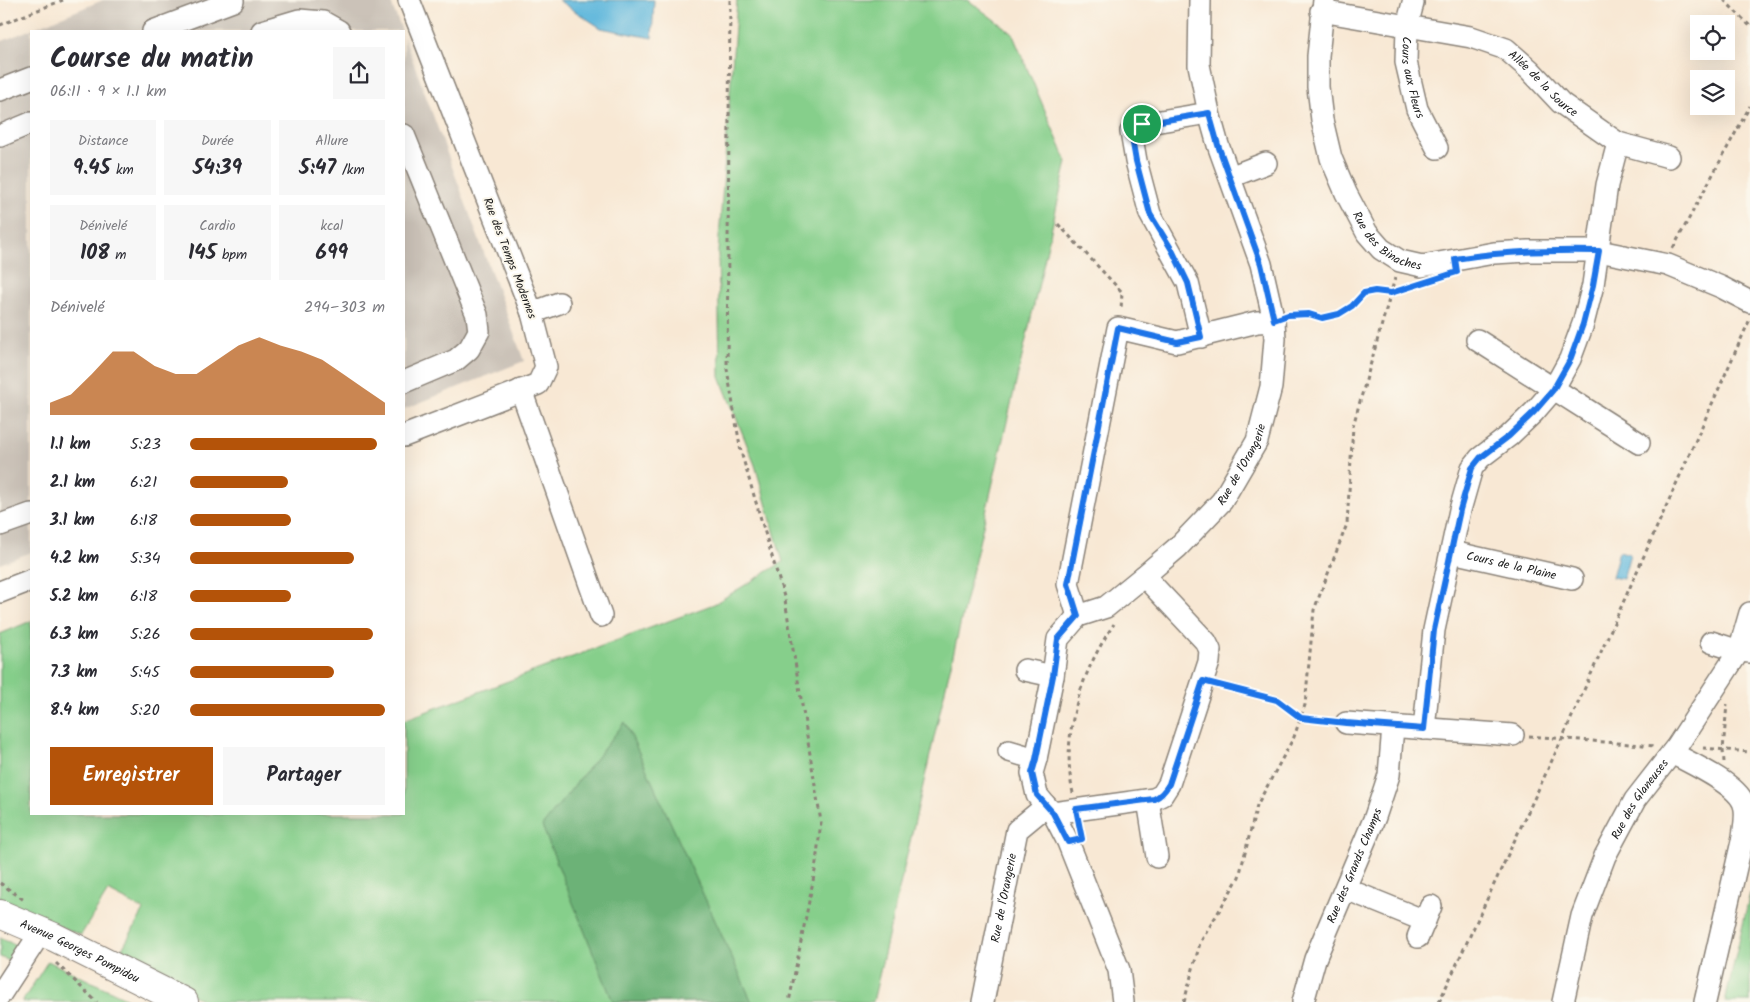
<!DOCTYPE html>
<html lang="fr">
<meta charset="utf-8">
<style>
:root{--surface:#fff;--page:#f7f7f7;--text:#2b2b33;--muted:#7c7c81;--accent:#b45309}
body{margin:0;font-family:Kalam,sans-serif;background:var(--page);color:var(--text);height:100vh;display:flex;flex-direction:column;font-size:19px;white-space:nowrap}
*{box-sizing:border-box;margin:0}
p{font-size:16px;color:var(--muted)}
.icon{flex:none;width:28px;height:28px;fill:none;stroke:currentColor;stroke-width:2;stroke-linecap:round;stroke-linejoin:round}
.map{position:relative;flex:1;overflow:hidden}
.panel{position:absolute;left:30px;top:30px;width:375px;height:785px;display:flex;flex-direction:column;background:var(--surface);border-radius:0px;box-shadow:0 5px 20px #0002}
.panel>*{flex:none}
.tools{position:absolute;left:1690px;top:15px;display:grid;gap:10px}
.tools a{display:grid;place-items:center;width:45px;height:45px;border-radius:0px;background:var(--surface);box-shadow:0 5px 20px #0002;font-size:25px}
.pin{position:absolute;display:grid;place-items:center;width:42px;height:42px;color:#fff;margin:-21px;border:2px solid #fff;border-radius:50%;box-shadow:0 1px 5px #0007}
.round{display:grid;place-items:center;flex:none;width:52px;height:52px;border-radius:0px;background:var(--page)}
.head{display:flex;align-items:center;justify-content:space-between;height:85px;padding:0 20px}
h1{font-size:28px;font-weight:700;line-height:38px}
.metrics{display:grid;grid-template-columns:repeat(3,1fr);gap:8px;height:85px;padding:5px 20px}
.metrics div{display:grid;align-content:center;border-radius:0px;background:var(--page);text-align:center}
.metrics b{font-size:21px;font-weight:700}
.metrics small{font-size:14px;font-weight:400}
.metrics p{font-size:14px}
.chart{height:140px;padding:10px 20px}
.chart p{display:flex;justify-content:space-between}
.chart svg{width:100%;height:90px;margin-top:5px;fill:var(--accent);opacity:.7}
.button{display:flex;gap:10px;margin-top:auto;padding:10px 20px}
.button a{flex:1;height:58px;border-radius:0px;background:var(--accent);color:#fff;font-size:20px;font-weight:700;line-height:58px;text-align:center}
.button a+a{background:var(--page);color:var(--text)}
ul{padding:0 20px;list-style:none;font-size:16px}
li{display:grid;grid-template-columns:80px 60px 1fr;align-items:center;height:38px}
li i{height:12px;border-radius:6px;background:var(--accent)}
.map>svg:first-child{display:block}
.industrial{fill:#cbc2b8}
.green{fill:#86cf8b;stroke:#517654}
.forest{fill:#6cb277;stroke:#44674a}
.water{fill:#5eb7dc;stroke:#3d6a7c}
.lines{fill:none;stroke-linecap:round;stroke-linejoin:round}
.minor-casing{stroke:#8a8278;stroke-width:24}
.major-casing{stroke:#8a8278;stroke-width:30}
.path{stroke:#8a8278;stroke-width:3;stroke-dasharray:4 4;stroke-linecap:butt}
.minor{stroke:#fff;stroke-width:21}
.major{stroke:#fff;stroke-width:28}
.route-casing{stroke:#fff;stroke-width:10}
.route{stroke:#1a73e8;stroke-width:6}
.labels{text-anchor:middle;stroke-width:4;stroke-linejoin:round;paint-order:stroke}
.street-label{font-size:12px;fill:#1c1c1c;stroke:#fbf7ec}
</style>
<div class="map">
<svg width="1750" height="1002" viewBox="0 0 1750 1002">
<rect width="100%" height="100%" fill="#fbf7ec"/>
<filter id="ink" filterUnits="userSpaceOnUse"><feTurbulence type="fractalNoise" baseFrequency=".02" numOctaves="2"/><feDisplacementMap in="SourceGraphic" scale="10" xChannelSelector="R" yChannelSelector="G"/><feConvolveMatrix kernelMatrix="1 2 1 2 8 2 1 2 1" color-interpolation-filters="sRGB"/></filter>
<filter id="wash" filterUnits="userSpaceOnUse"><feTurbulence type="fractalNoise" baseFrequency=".0096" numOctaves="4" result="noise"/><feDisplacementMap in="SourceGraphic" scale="20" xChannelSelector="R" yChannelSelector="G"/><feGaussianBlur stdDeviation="1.12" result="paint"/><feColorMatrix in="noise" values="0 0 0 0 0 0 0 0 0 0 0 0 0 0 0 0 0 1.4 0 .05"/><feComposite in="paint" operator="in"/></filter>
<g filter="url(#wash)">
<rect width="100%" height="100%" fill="#f8e8d4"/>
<!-- industrial -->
<path class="industrial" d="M103,0H390L402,31H31V552L0,564V42Z
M404,37L524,361L404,409Z"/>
<!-- green -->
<path class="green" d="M737,0H968L1012,33L1067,162L873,1002H207L117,958L144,910L108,891L81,935L0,902V634L31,621V814H404V720L714,604L783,562L755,465L720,377L718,251Z
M1750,893V1002H1725Z
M0,938L18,946L10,961L0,957Z
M48,961L134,1002H22Z"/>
<!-- forest -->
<path class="forest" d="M625,722L752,1002H613L542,826Z"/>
<!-- water -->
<path class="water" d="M558,0H654L652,38L601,28Z
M1619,551L1630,554L1623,579L1612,577Z"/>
</g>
<g filter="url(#ink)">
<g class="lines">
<!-- minor casing -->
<g class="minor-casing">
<g id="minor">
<path id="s1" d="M1324,0L1318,56V87L1322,120L1331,158L1346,193L1367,233L1381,249L1400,261L1422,266L1494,253L1528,251H1599L1668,265L1721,287L1750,302"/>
<path id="s2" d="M1413,3L1407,26L1406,62L1417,109L1437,148"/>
<path id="s3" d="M1321,11L1471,37L1506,49L1530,70L1561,103L1618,143L1669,157"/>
<path d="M153,31L233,1"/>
<path d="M262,31L299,20L323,22L339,31"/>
<path d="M0,90L31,78"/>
<path d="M404,135L477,315L479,331L469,349L456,360L404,382"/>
<path d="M0,136L31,123"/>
<path d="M1230,177L1266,163"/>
<path d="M532,313L559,303"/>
<path d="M1201,337L1188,283L1150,214L1136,161L1131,132L1142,124L1209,113"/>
<path d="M1477,340L1639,443"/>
<path d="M521,390L601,616"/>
<path d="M404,436L538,384L546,367L532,313L409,0"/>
<path d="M0,525L31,514"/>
<path id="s4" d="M1452,552L1572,579"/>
<path d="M0,592L31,580"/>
<path d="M1078,616L1068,584L1118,328L1177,342L1257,322L1274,321"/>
<path d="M1711,642L1739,651L1750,652"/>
<path d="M1025,670L1053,676"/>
<path d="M1346,723L1513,735"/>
<path d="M1424,729L1434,630L1460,510L1472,468L1480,458L1509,436L1534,412L1553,390L1570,359L1583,324L1593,285L1607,185L1618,143"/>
<path d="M1009,751L1036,759"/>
<path d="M1672,753C1690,763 1735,783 1743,802C1748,812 1744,827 1743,837L1705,1002"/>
<path d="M1148,800L1157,857"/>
<path d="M1053,813L1154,799L1162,795L1169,784L1209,662L1210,650L1206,642L1144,576"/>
<path d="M1346,889L1425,921"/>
<path d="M1418,937L1431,906"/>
<path d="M0,995L41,932"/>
<path id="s5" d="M983,1002L1017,830L1046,806"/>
<path id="s6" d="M1123,1002L1119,970L1068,842L1053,813L1046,806L1037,795L1032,773L1036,759L1053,676L1058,639L1078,616L1106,607L1144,576L1178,547L1222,501L1257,441L1271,387L1275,339L1274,321L1261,264L1218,145L1209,113L1199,65L1200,0"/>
<path id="s7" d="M1303,1002L1315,959L1375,817L1389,775L1393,727"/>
<path id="s8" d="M1563,1002L1582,916L1605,856L1635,800L1677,746L1739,651L1750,613"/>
</g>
</g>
<!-- major casing -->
<g class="major-casing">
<g id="major">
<path id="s9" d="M0,914L54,937L184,1002"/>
</g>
</g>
<!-- path -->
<path class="path" d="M730,0L727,369L741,452L785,600L821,822L815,871L789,1002
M1724,0L1750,26
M0,25L63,0
M1058,224L1122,292L1121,310
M1673,248L1750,106
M1291,315L1309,314L1322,318L1339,314L1352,306L1364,293L1375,291L1391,293L1417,284
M1218,685L1277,700L1301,718L1329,721
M1529,736L1655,746
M1703,748L1750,752
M1724,762L1723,750L1727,704
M1073,793C1060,735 1081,672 1114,624
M0,883L24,900
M56,963L97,1002
M1184,1002L1200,943L1239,877L1257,805L1294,737L1305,705L1314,610L1347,524L1353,426L1395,278
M1439,1002L1562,739L1750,319"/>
<!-- minor -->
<use href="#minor" class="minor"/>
<!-- major -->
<use href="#major" class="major"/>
</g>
</g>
<g class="lines" filter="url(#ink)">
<!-- route casing -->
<g class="route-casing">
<path id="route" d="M1209,113L1218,145L1261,264L1274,320L1288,315L1309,314L1322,318L1339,314L1352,306L1364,293L1375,291L1391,293L1457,272L1455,259C1503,251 1550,250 1599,251L1593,285L1583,324L1570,360L1553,390L1534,412L1509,436L1480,458L1472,468L1460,510L1434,630L1424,729L1346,723L1301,718L1277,700L1203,681L1169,784C1165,791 1161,796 1154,799L1076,809L1082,839L1068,842L1053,813L1037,795L1032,773L1036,759L1053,676L1058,639L1078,616L1068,584L1118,328L1177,342L1201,337L1188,283L1172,250L1150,214L1136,161L1131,132L1142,124Z"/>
</g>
<!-- route -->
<use href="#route" class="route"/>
</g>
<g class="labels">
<!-- street labels -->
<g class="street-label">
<text dy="4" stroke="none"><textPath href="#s2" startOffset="76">Cours aux Fleurs</textPath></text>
<text dy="4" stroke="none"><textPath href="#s3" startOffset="240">Allée de la Source</textPath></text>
<text dy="4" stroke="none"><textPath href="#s1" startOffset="264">Rue des Binaches</textPath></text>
<text transform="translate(510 258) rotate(69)" y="4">Rue des Temps Modernes</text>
<text dy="4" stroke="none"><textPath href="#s6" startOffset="645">Rue de l'Orangerie</textPath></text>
<text dy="4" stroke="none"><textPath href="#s4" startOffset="61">Cours de la Plaine</textPath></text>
<text dy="4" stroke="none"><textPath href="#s8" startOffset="219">Rue des Glaneuses</textPath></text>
<text dy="4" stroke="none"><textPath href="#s7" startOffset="146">Rue des Grands Champs</textPath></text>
<text dy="4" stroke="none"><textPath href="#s5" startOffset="106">Rue de l'Orangerie</textPath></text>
<text dy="4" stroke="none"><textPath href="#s9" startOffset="88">Avenue Georges Pompidou</textPath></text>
</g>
</g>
</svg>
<div class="tools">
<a><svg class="icon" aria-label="locate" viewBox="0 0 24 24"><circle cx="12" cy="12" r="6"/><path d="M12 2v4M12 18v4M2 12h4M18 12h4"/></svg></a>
<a><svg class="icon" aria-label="layers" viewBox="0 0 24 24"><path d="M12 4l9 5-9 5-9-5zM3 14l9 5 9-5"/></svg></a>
</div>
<div class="pin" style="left:1142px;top:124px;background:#1e9e55"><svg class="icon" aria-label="arrive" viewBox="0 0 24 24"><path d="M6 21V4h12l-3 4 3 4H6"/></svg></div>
<section class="panel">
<div class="head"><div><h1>Course du matin</h1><p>06:11 · 9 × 1.1 km</p></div><a class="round"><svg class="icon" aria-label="share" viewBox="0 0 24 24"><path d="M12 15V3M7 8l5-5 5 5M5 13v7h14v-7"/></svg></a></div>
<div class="metrics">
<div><p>Distance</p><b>9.45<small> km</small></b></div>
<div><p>Durée</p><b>54:39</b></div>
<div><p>Allure</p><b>5:47<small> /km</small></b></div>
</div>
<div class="metrics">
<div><p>Dénivelé</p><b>108<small> m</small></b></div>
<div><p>Cardio</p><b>145<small> bpm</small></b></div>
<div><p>kcal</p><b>699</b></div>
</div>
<div class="chart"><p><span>Dénivelé</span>294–303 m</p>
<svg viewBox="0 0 160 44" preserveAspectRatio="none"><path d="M0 44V38L10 34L20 24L30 13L40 13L50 20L60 24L70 24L80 17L90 10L100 6L110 10L120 13L130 17L140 24L150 31L160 38V44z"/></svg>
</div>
<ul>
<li><b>1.1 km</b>5:23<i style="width:96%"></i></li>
<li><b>2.1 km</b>6:21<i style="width:50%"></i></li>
<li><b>3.1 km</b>6:18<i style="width:52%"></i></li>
<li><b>4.2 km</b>5:34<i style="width:84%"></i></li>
<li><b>5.2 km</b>6:18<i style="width:52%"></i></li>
<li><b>6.3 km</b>5:26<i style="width:94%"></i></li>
<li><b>7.3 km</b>5:45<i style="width:74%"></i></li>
<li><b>8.4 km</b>5:20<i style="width:100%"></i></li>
</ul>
<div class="button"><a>Enregistrer</a><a>Partager</a></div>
</section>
</div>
